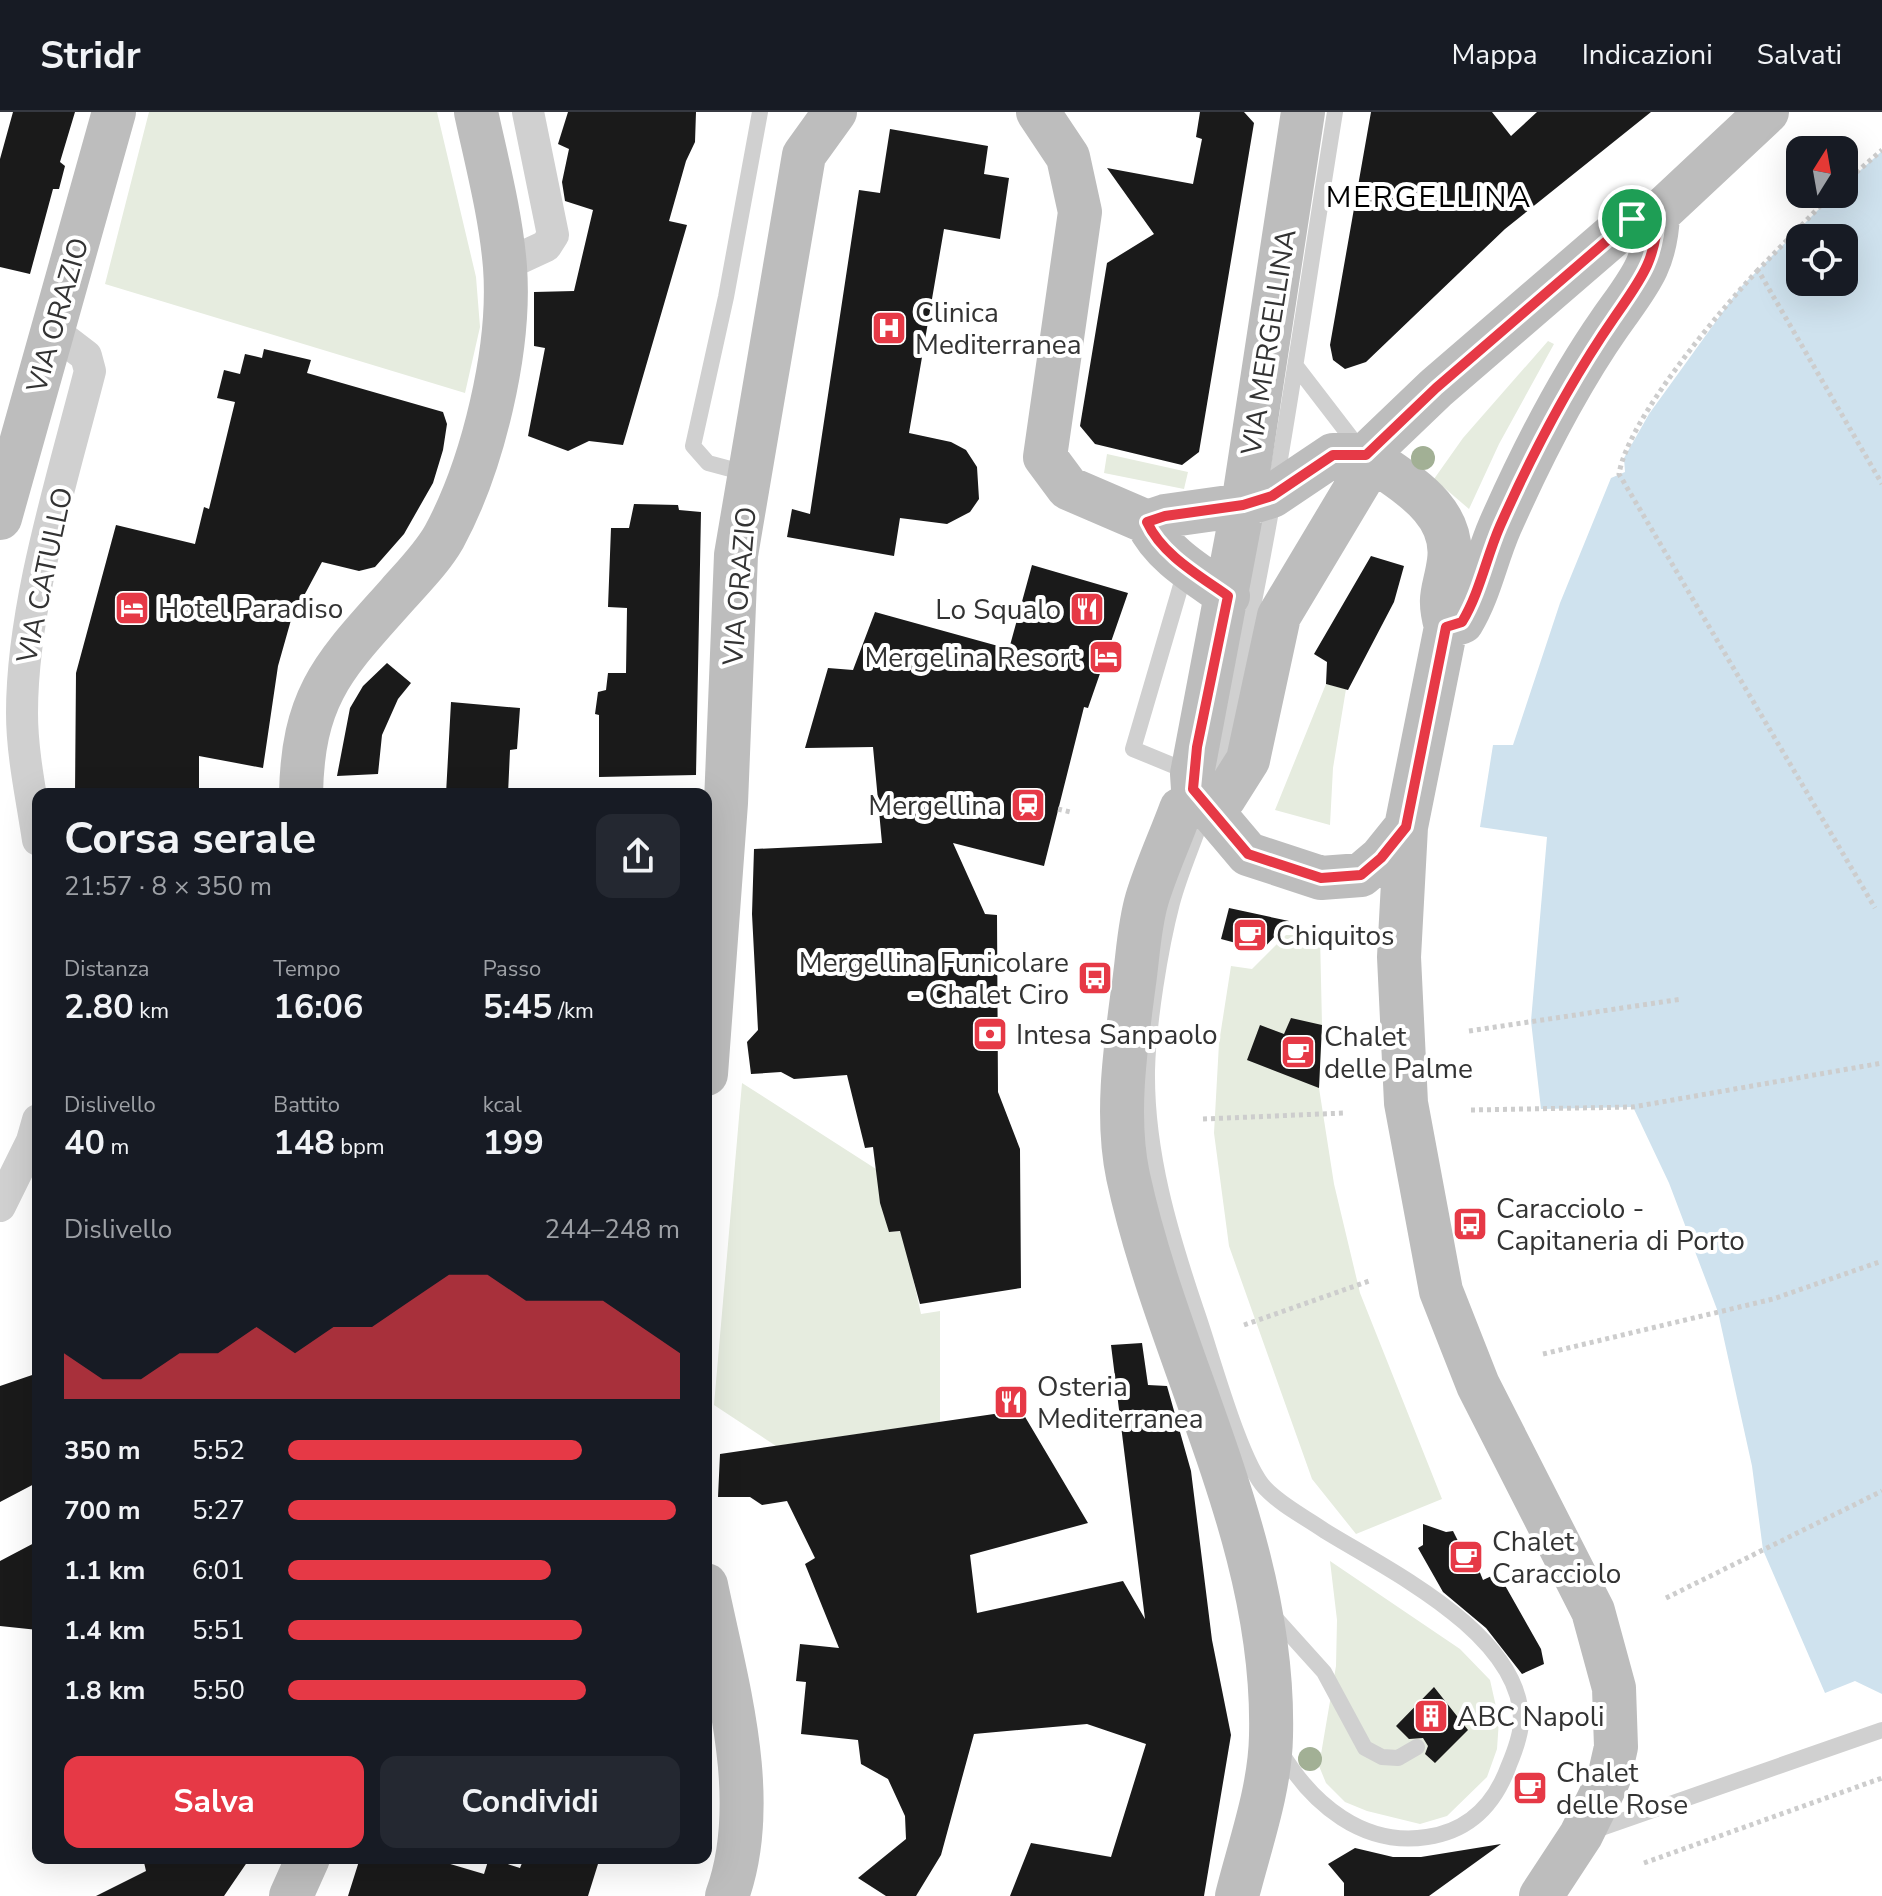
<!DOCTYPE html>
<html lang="it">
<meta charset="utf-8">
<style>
:root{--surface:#171b24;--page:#242831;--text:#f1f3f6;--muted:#9ea1a6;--line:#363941;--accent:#e63946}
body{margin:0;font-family:"Nunito Sans",sans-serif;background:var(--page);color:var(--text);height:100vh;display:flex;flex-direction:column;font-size:30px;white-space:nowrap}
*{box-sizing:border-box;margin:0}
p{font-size:26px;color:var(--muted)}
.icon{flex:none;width:44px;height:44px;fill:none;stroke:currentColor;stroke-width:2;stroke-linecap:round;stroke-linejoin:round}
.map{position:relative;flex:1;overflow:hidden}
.drawer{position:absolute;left:32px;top:676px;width:680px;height:1076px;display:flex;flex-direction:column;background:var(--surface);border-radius:16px;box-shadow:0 8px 32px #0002}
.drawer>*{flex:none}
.needle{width:52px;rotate:11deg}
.buttons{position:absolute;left:1786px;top:24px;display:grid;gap:16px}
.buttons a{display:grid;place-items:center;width:72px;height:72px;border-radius:16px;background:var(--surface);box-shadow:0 8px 32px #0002;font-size:40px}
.pin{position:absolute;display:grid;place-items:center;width:68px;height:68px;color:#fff;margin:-34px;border:4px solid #fff;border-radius:50%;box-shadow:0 2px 8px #0007}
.round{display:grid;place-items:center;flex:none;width:84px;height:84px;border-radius:16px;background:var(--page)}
.summary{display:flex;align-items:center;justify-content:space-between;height:136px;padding:0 32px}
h1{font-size:44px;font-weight:700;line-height:60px}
.metrics{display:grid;grid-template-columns:repeat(3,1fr);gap:12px;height:136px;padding:8px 32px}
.metrics div{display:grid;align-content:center}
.metrics b{font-size:34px;font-weight:700}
.metrics small{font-size:22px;font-weight:400}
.metrics p{font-size:22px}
.chart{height:224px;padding:16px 32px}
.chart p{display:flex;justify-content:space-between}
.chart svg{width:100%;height:144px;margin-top:8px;fill:var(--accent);opacity:.7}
.button{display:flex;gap:16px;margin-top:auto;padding:16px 32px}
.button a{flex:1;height:92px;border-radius:16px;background:var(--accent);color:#fff;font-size:32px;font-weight:700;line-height:92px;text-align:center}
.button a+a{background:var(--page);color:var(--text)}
ul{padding:0 32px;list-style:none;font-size:26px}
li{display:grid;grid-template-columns:128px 96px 1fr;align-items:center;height:60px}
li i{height:20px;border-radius:10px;background:var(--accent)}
header{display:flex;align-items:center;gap:48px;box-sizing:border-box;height:112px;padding:0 40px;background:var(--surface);border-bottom:2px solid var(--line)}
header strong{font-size:38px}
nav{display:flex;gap:44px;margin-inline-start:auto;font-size:28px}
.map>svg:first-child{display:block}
.green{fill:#e6ecdf}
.water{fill:#cfe2ee;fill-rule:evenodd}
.building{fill:#1a1a1a}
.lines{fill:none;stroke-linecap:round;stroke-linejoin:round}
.path{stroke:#cdcdcd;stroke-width:5;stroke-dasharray:4 4;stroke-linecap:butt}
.lane{stroke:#d0d0d0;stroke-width:16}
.street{stroke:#d0d0d0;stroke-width:32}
.secondary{stroke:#bdbdbd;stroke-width:44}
.tree{fill:#a2b095}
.route-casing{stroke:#fff;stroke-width:16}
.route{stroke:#e63946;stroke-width:10}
.labels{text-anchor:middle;stroke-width:8;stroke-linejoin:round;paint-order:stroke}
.poi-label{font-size:28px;fill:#333;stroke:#fff;text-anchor:start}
.street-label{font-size:28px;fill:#333;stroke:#fff}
.neighbourhood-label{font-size:30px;letter-spacing:2px;fill:#000;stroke:#fff}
</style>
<header>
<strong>Stridr</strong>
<nav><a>Mappa</a><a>Indicazioni</a><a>Salvati</a></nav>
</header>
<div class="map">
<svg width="1882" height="1784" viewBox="0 0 1882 1784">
<rect width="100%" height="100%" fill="#fff"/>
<!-- green -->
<path class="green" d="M149,0H437L476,165L480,215L465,281L105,172Z
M1548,229L1554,232L1499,332L1469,397L1434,367L1463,326Z
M1107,342L1188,360L1184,377L1104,361Z
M1326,572L1346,577L1333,656L1330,713L1275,698Z
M1286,823H1320L1322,913L1319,976L1334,1072L1360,1181L1442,1387L1356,1422L1312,1367L1229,1134L1214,1021L1219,931L1231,854L1252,857Z
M742,971L876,1057L889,1120L929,1117L913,1166L921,1202L940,1199V1310L776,1334L714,1293Z
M1330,1449L1460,1537L1490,1568L1499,1608L1497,1637L1487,1665L1447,1704L1420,1712L1367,1699L1345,1690L1326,1671L1319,1654L1336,1554L1337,1508Z"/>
<!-- water -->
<path class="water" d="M1882,39V1582L1855,1569L1825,1581L1763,1438L1752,1354L1718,1200L1669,1071L1633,995L1541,997L1531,909L1547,725L1480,715L1493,633H1513L1560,491L1611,366L1625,360L1624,346L1649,302L1740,176L1834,82H1844V73ZM1800,126H1844V170H1800Z"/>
<!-- building -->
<path class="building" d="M13,0H75L60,50L65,54L59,77H53L30,162L0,155V47Z
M568,0H696L695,30L686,49L669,109L687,113L623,333L589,329L568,339L528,324L545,236L534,234V180L574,179L593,98L565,89L562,70L569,37L558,32Z
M1200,0H1244L1254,11L1199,340L1182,353L1095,332L1080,314L1107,151L1154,122L1107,56L1193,72L1202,27L1196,25Z
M1371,0H1492L1511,24L1537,0H1651L1505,117L1366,250L1345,257L1333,248L1330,233Z
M890,17L988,34L984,62L1009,66L1000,127L944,117L909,321L951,330L966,338L977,355L979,387L970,400L947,412L900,406L894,444L787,425L792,397L810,402L859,78L880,81Z
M264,237L311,248L307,261L443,300L447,312L443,338L433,371L404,422L375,455L359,459L322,450L291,508L278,554L263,656L199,644V682H75L76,561L116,413L195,432L204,395L209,397L235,290L217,286L224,258L240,262L245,242L262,246Z
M634,392L678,393L679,398L701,400L696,663L599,665V603L595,602L598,580L606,578L608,561H626L627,496L608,495L611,416H629Z
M1371,444L1404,454L1394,490L1348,578L1326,572L1327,550L1314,542Z
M1032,453L1128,481L1088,596L1084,595L1044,754L953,731L985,802L997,803L998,980L1020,1037L1021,1176L920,1192L900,1119L889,1120L880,1091L873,1035L865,1036L847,963L794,967L781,960L751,962L747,930L758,918L752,802L754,737L882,731L873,635L805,636L828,556L853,558L875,500L1009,537Z
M387,551L411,571L398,587L382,623L378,662L337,664L350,596L363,574Z
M451,590L520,596L517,637L510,638L508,682H446Z
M1229,796L1289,809L1262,838L1221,827Z
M1291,906L1322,913L1319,976L1247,948L1260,913L1284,922Z
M1142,1231L1148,1273L1167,1274L1191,1359L1212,1528L1231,1623L1204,1784H1010L1031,1731L1111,1745L1146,1632L1087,1612L974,1622L941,1743L916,1784H886L858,1766L906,1727L905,1704L888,1667L861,1652L858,1628L801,1622L806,1570L796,1569L800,1532L839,1536L805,1452L815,1446L787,1389L762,1393L750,1385H718L720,1342L1021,1298L1088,1411L970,1443L977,1501L1123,1469L1145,1507L1111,1233Z
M38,1261V1370L0,1390V1274Z
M1423,1412L1446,1420L1453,1419L1464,1441H1472L1483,1468L1498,1461L1541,1537L1544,1552L1522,1562L1486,1516L1443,1480L1418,1436L1423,1433Z
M38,1429V1518L0,1514V1449Z
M1434,1575L1468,1618L1435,1651L1425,1642L1428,1634L1423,1626L1409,1627L1396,1614Z
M1501,1732L1429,1784H1344V1771L1328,1752L1355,1736L1393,1745H1421Z
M143,1746H250L224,1784H96L146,1759Z
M360,1746H430L484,1762L489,1746L520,1756L524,1746H581L598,1752L588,1784H348Z"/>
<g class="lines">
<!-- path -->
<path class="path" d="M1844,71L1882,38
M1832,82L1758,158L1882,372
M1758,158C1718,201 1628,307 1619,362L1875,796
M1058,697L1070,700
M1469,919L1682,887
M1471,998L1633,995L1882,951
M1203,1007L1345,1001
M1244,1213L1372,1168
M1543,1242L1773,1187L1882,1149
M1666,1486L1882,1379
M1644,1751L1882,1666"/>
<!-- lane -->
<path class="lane" d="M1296,254L1359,336
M749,362L708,351L693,334L726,185L760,0
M1186,456L1133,637L1189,660
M1270,1500L1324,1560L1365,1636L1382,1645L1398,1646L1417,1635
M1281,1640C1312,1692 1363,1735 1427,1725C1469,1719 1495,1692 1509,1653C1514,1641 1520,1625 1521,1612C1525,1524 1390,1459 1325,1419C1305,1405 1282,1394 1265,1376C1240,1350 1210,1237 1196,1198C1170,1121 1146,1041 1147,959C1148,912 1160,837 1172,791C1181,757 1197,724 1207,690C1225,633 1236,573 1249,514C1284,344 1307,172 1335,0
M1590,1720L1882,1618"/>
<!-- street -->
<path class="street" d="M505,153L546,134L553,123L528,0
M38,728C32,687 22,643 22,601C22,493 63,365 90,259L86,244L52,218
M0,1094L32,1029L38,1008"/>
<!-- secondary -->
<path class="secondary" d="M1038,0L1068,45L1080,100L1045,345L1068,376L1147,410C1162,443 1200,464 1228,484
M1303,0L1243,393L1192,662L1193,677L1248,742L1321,766L1361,763L1381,746L1406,715
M1366,343C1402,370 1456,396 1449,449C1445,479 1437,482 1446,515L1406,715L1399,845L1406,991L1441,1179L1478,1273L1593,1499L1614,1576L1616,1635L1609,1666L1581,1723L1541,1784
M0,406L114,0
M1147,410L1165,404L1243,393L1272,384L1333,343H1366L1436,276L1632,107L1658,102L1767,0
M1446,515L1462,510C1480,480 1486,446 1500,414C1531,344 1566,274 1610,211C1638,171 1656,153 1658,102
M301,682C303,581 336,552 398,482C414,464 432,446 444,425C483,353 511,237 505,155C501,104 487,51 476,0
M706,962L726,691L736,443L804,43L835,0
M706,1473C726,1570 762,1688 727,1784
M291,1784L308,1746
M1237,1784C1250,1732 1270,1678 1271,1624C1276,1426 1169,1253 1128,1064C1115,1003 1126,932 1134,871C1138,843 1139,814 1147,787C1156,757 1170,727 1181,697L1224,686L1248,648L1279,504L1364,362L1366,343"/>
</g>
<!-- trees -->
<g class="tree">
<circle cx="1423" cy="346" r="12"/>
<circle cx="1310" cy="1647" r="12"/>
</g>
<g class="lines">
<!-- route casing -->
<g class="route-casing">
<path id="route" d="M1658,102C1656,150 1640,168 1614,206C1569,271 1532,342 1500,414C1486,446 1480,480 1462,510L1446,515L1406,715L1381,746L1361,763L1321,766L1248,742L1193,677L1197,635L1228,484C1200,464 1162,443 1147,410L1165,404L1243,393L1272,384L1333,343H1366L1436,276L1632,107Z"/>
</g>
<!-- route -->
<use href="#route" class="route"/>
</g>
<!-- icons -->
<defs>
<g id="hospital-square" transform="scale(1.8)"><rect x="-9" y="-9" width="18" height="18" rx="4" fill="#e63946" stroke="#fff"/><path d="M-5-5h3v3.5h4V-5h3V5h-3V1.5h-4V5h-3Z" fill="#fff"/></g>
<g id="hotel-square" transform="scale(1.8)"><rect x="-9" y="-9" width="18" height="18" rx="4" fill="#e63946" stroke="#fff"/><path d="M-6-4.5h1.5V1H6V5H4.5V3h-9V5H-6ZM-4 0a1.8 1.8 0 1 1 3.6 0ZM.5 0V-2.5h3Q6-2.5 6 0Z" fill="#fff"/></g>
<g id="restaurant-square" transform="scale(1.8)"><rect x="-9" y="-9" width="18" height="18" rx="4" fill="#e63946" stroke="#fff"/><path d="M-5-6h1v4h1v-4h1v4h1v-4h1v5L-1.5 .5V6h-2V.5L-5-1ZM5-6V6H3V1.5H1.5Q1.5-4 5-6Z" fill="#fff"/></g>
<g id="station-square" transform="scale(1.8)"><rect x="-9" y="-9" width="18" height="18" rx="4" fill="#e63946" stroke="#fff"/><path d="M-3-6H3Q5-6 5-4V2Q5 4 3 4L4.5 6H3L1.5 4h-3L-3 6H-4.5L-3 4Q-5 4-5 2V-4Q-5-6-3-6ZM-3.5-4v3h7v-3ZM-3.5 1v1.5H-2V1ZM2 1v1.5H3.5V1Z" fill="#fff"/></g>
<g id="cafe-square" transform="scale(1.8)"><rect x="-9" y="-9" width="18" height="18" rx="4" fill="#e63946" stroke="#fff"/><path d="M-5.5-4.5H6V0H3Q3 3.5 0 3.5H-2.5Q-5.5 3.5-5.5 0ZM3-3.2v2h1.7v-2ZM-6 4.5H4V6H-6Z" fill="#fff"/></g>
<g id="bus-square" transform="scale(1.8)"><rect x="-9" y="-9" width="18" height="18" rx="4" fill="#e63946" stroke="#fff"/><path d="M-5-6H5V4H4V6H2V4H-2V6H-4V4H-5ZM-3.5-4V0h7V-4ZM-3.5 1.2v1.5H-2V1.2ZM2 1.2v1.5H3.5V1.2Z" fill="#fff"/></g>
<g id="bank-square" transform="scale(1.8)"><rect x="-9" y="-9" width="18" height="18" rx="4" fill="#e63946" stroke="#fff"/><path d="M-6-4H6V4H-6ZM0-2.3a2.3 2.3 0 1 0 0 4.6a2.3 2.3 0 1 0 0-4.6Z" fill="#fff"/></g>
<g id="building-square" transform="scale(1.8)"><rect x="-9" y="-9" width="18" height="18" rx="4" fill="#e63946" stroke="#fff"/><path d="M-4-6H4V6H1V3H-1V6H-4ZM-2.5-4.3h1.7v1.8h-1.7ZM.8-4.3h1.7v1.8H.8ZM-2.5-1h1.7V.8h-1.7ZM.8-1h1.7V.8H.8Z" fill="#fff"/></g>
</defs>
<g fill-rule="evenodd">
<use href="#hospital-square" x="889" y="216"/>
<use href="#hotel-square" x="132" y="496"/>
<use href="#restaurant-square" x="1087" y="497"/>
<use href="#hotel-square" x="1106" y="545"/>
<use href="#station-square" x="1028" y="693"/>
<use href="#cafe-square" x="1250" y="823"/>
<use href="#bus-square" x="1095" y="866"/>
<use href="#bank-square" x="990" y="922"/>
<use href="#cafe-square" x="1298" y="940"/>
<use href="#bus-square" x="1470" y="1112"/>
<use href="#restaurant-square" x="1011" y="1290"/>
<use href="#cafe-square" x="1466" y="1445"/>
<use href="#building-square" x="1431" y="1604"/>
<use href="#cafe-square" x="1530" y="1676"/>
</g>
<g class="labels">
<!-- poi labels -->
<g class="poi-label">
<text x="915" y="210">Clinica<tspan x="915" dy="32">Mediterranea</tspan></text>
<text x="158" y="506">Hotel Paradiso</text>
<text x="1061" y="507" text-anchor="end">Lo Squalo</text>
<text x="1080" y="555" text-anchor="end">Mergelina Resort</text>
<text x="1002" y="703" text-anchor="end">Mergellina</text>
<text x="1276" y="833">Chiquitos</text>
<text x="1069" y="860" text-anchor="end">Mergellina Funicolare<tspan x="1069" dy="32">- Chalet Ciro</tspan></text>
<text x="1016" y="932">Intesa Sanpaolo</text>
<text x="1324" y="934">Chalet<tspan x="1324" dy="32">delle Palme</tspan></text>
<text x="1496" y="1106">Caracciolo -<tspan x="1496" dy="32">Capitaneria di Porto</tspan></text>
<text x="1037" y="1284">Osteria<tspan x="1037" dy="32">Mediterranea</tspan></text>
<text x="1492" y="1439">Chalet<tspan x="1492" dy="32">Caracciolo</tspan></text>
<text x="1457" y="1614">ABC Napoli</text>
<text x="1556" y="1670">Chalet<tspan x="1556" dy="32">delle Rose</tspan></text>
</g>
<!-- street labels -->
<g class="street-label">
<text transform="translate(57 203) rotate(-74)" y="10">VIA ORAZIO</text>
<text transform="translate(1268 230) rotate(-81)" y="10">VIA MERGELLINA</text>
<text transform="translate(44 463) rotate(-78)" y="10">VIA CATULLO</text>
<text transform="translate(739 474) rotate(-85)" y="10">VIA ORAZIO</text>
</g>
<!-- neighbourhood labels -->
<g class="neighbourhood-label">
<text x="1429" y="95">MERGELLINA</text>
</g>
</g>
</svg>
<div class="buttons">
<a><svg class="needle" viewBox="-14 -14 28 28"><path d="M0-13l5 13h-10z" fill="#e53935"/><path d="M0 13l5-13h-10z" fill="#9ea1a6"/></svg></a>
<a><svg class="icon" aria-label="locate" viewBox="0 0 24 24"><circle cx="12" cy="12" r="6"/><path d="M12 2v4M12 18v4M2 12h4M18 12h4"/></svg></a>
</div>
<div class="pin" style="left:1632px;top:107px;background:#1e9e55"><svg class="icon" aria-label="arrive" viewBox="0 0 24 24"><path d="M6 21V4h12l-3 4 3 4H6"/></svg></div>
<section class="drawer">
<div class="summary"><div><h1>Corsa serale</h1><p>21:57 · 8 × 350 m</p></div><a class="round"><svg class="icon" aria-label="share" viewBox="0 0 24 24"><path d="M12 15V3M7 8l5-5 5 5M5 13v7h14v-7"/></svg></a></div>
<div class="metrics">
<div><p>Distanza</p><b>2.80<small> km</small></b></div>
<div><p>Tempo</p><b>16:06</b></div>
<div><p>Passo</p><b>5:45<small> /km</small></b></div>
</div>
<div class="metrics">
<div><p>Dislivello</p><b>40<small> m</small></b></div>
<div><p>Battito</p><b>148<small> bpm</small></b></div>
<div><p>kcal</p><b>199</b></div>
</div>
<div class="chart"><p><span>Dislivello</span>244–248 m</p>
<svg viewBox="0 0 160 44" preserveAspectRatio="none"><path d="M0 44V30L10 38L20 38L30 30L40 30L50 22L60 30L70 22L80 22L90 14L100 6L110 6L120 14L130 14L140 14L150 22L160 30V44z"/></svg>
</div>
<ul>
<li><b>350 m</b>5:52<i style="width:75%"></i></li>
<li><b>700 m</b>5:27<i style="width:99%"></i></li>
<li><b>1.1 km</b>6:01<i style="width:67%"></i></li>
<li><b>1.4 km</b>5:51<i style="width:75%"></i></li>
<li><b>1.8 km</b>5:50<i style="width:76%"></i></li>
</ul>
<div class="button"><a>Salva</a><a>Condividi</a></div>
</section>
</div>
